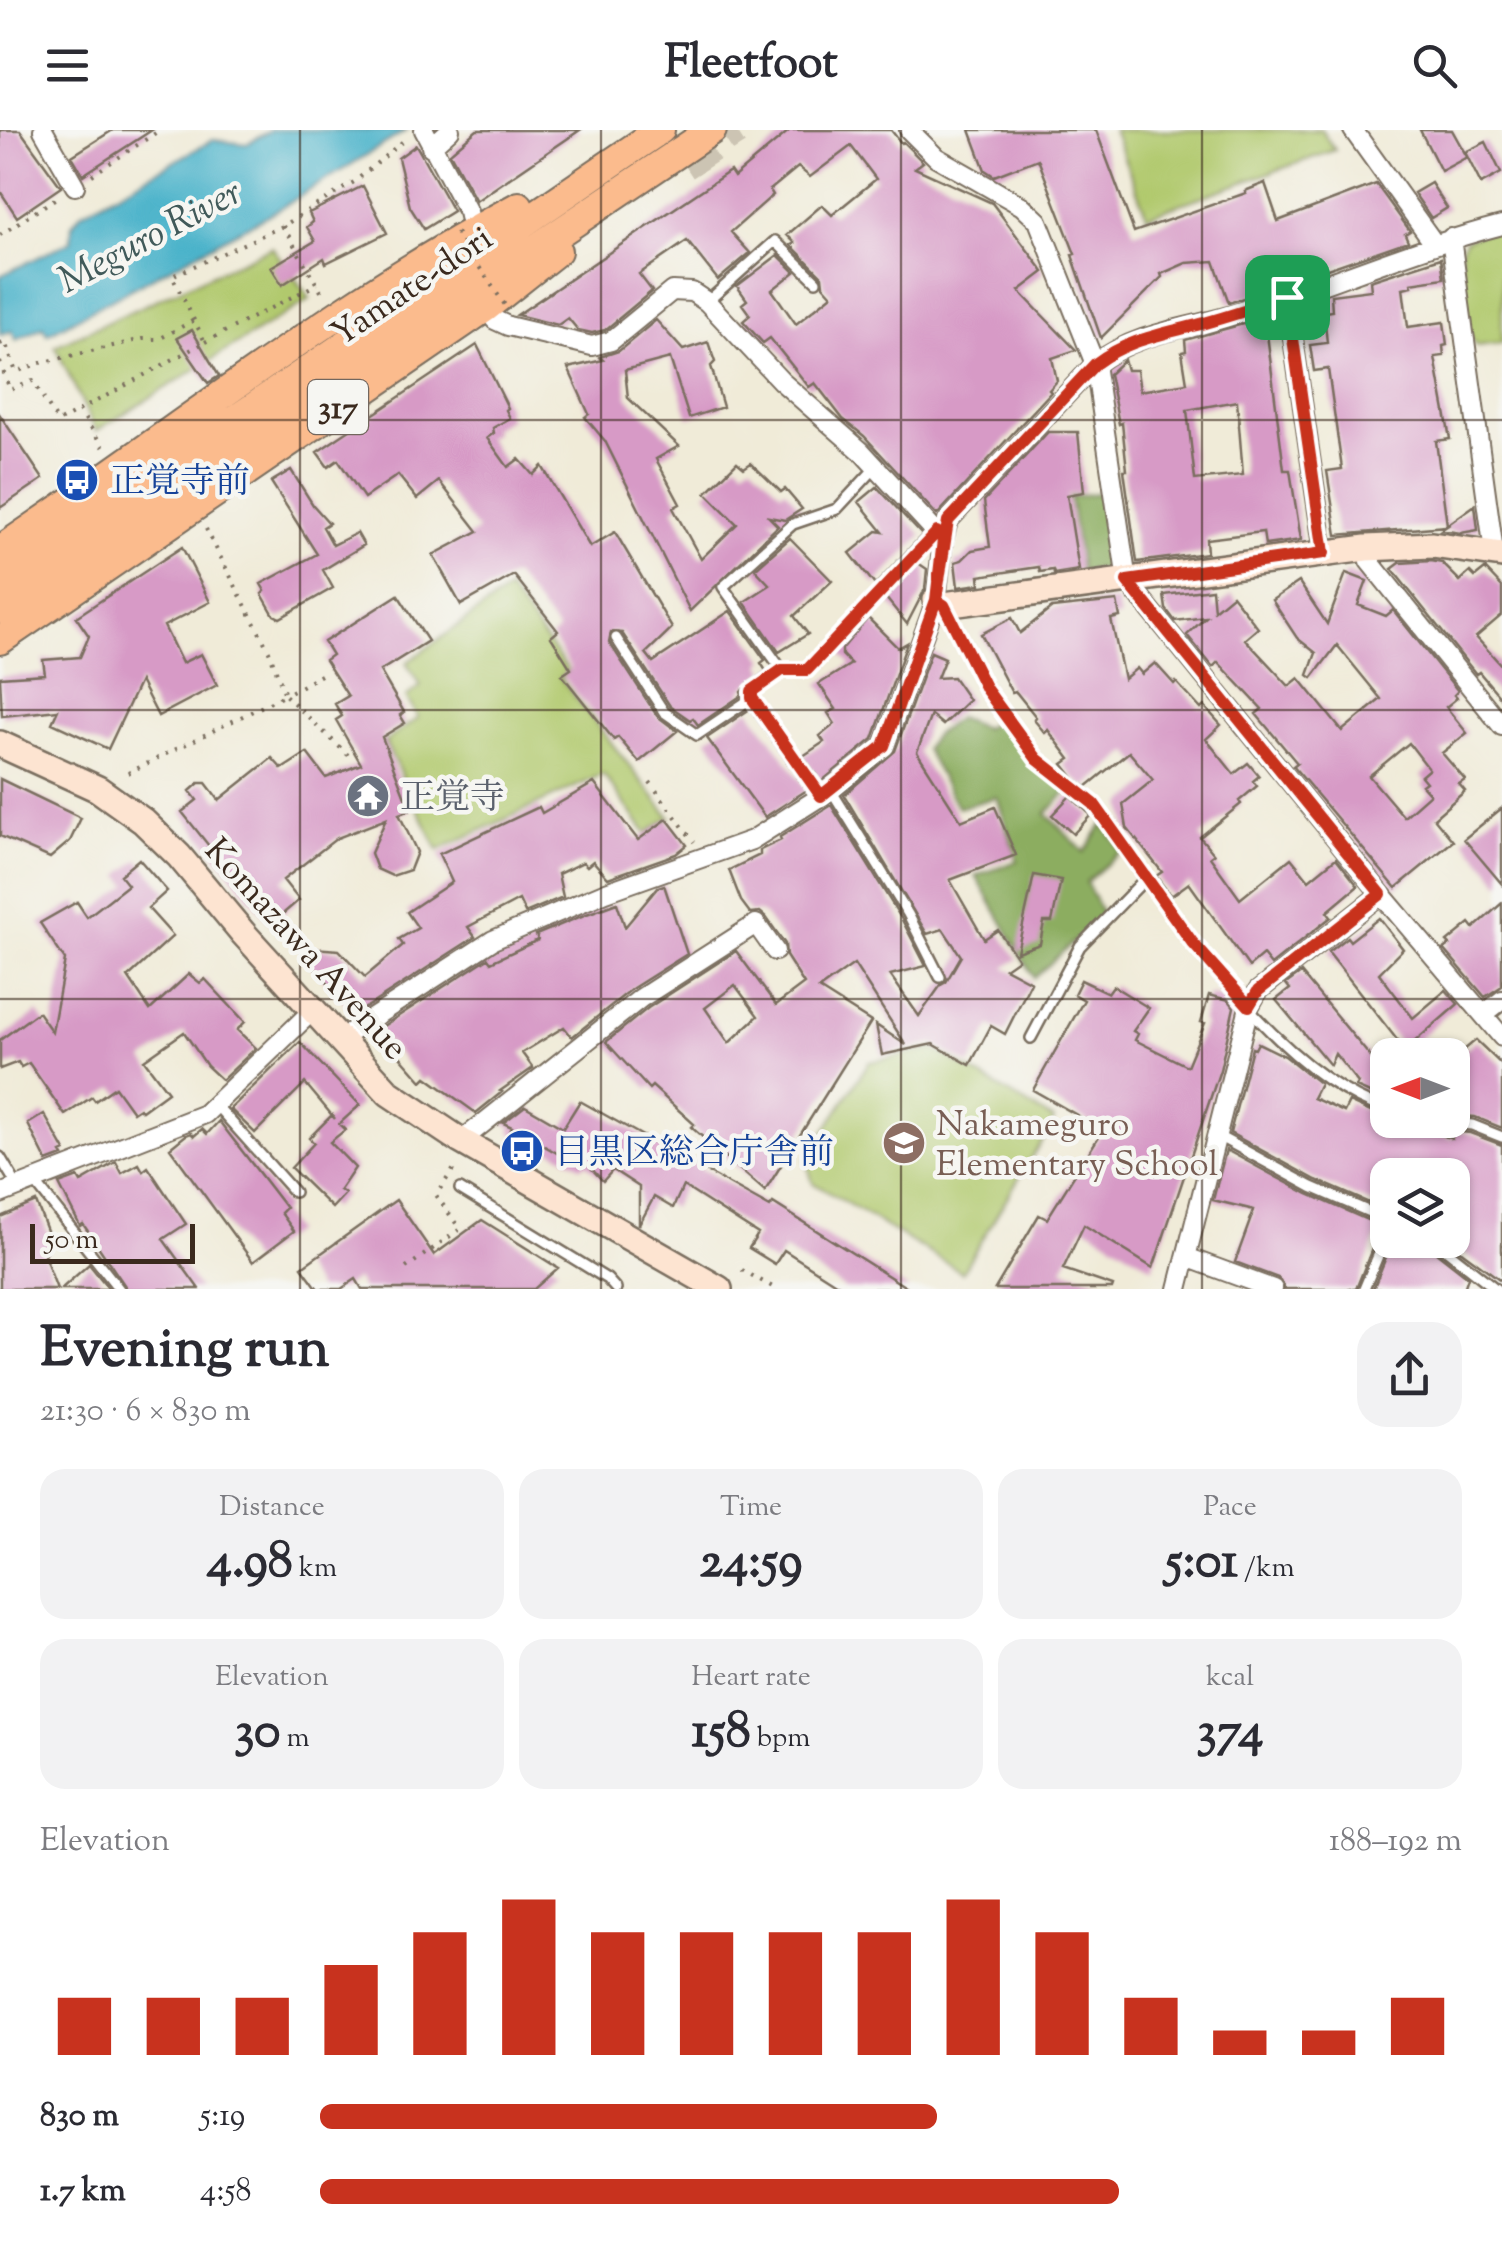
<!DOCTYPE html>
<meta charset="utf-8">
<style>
:root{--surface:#fff;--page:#f2f2f3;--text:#2b2b33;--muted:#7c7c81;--accent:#c8321e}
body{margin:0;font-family:"Sorts Mill Goudy","Noto Serif JP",serif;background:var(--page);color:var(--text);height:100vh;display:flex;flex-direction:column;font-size:38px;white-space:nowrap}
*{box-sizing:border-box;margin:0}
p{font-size:32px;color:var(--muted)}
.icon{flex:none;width:55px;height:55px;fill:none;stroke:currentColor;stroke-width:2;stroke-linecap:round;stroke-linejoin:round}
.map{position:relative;height:1159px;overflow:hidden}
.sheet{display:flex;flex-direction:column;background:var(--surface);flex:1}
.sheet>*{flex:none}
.needle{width:65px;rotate:270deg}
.tools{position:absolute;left:1370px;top:908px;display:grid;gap:20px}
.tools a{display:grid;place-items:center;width:100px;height:100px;border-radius:20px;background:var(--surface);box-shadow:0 2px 8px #0004;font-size:50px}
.scale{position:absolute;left:30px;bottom:25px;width:165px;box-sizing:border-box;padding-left:10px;border:5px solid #3b2a1e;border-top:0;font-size:28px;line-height:35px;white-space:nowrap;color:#3b2a1e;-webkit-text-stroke:8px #f6f6f2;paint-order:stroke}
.pin{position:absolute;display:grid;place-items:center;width:85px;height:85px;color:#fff;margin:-42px;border-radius:20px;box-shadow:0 5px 15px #0006}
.round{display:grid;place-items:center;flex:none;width:105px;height:105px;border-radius:30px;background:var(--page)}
.headline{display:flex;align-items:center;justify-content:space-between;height:170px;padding:0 40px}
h1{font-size:55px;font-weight:800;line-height:75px}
.figures{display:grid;grid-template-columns:repeat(3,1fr);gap:15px;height:170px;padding:10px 40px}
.figures div{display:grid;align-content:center;border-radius:25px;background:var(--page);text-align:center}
.figures b{font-size:50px;font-weight:800}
.figures small{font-size:28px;font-weight:400}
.figures p{font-size:28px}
.chart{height:280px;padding:20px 40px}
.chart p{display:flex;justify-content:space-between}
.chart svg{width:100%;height:180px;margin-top:10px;stroke:var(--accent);stroke-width:6}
ul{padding:0 40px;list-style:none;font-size:32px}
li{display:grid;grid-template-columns:160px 120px 1fr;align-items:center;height:75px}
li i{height:25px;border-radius:12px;background:var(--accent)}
header{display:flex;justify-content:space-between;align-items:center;height:130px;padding:0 40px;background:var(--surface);font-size:45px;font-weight:800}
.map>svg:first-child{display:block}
.green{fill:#b1c96d;stroke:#767a46;stroke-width:2.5}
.forest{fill:#8cad60;stroke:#646c3f;stroke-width:2.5}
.water{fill:#4bb3ca;stroke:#436e74;stroke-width:2.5}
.building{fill:#d79ac6;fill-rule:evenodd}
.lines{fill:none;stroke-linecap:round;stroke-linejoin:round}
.highway-tunnel{stroke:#ccc4b3;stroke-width:32;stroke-dasharray:32 16;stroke-linecap:butt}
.lane-casing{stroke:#7a6e5f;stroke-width:14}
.street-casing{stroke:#7a6e5f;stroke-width:22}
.secondary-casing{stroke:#7a6e5f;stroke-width:30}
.primary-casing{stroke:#7a6e5f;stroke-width:32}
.path{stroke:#7a6e5f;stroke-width:4;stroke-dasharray:2.5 8;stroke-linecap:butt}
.lane{stroke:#fff;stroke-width:9}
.street{stroke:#fff;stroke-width:18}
.secondary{stroke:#fde4d1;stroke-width:25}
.primary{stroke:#fbbb8d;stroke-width:28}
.path-bridge{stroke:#7a6e5f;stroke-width:4;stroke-dasharray:2.5 8;stroke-linecap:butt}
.route-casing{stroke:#fff;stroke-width:20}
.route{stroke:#c8321e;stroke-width:12}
.grid{fill:none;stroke:#3b2a1e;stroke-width:2.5;stroke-opacity:0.55}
.labels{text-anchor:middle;stroke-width:9;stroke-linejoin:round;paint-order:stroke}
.shield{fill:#f6f6f2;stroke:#73675e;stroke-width:2.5}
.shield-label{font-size:32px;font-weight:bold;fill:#3b2a1e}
.street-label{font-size:35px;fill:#3b2a1e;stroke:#f6f6f2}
.transit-label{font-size:35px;fill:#164399;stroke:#f6f6f2;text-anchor:start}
.worship-label{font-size:35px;fill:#5b616d;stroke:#f6f6f2;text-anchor:start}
.education-label{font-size:35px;fill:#785e54;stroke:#f6f6f2;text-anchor:start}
.water-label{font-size:38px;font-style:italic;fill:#415a5a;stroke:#f6f6f2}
</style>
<header><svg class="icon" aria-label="menu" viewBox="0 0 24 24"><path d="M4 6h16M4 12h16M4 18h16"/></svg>Fleetfoot<svg class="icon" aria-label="search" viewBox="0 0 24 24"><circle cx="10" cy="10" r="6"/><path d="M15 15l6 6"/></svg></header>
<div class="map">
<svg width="1502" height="1159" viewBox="0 0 1502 1159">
<rect width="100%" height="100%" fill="#f6f6f2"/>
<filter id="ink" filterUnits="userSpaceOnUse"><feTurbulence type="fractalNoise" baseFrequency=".01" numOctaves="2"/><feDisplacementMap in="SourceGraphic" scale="20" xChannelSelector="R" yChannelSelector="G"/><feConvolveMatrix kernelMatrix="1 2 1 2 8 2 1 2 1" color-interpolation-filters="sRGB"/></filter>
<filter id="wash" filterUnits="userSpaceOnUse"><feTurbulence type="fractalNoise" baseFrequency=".0048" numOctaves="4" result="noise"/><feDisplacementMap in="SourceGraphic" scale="40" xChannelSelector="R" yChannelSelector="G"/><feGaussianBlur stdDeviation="2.25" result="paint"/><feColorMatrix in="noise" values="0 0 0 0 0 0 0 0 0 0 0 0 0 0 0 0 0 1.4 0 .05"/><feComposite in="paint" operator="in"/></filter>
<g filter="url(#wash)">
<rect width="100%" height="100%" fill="#f0ebd8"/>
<!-- green -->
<path class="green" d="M1113,0H1321L1335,20L1147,86Z
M1502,95V213L1477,216L1468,204L1461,120L1465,110Z
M272,117L310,169L96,301L55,216Z
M508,460L568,540L560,548L670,687L646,703L603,644L438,720L385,612L418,588L406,567L421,556L406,533Z
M934,919L1054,990L962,1142L813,1053L806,1030L869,932Z"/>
<!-- forest -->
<path class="forest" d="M1104,362L1114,434L1111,438L1081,442L1070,367Z
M958,588L984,598L1000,589L1034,633L1069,660L1046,684L1084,722L1103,694L1122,721L1086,752L1103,785L1034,848L976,746L1017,731L997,667L958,678L925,619L933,606Z"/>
<!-- water -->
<path class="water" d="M271,0H407L279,79L47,204L43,197L16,210L12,201L0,205V146L71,111L72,95L81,83L213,10L247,14Z"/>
<g id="blocks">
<!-- building -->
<path class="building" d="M0,0H20L61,57L17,87L0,61Z
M113,0H152L83,45L72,26Z
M477,0H580L476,71L450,23Z
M790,0H891L901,13L903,12L923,32L915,38L992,73L1044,142L1019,161L1076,220L1052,228L1057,251L1049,260L1051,262L937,385L864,306L843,289L815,253L809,257L770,208L763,213L743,191L750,185L742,174L747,170L737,156L778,125L795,142L772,160L796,194L832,165L823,155L822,146L791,115L795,113L787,105L822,75L832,85L876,49L851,16L810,47L798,37L770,60L773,65L731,102L750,123L718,150L687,111L639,144L652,161L605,200L592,203L578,200L568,188L558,195L517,185L730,41L734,47Z
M970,0H1096L1134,102L1246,63L1245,61L1265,53L1278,91L1376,54L1410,101L1405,104L1408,111L1229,173L1214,131L1186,133L1161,144L1162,147L1101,208L1072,125L1075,124L1038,29L994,46L985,40Z
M1420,0H1452L1467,27L1441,41Z
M1486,12L1501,43L1481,54L1465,22Z
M416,15L453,81L424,99L410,77L398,28Z
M1431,53L1447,78L1431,88L1414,63Z
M363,56L387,103L326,133L324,128L282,155L271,137L315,111L307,97L313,92L309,83Z
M1441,128L1444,148L1411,153L1412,156L1403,158L1408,197L1444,192L1447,215L1443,216L1444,226L1435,227L1450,309L1436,311L1447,395L1475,375L1478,400L1461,403L1441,400L1447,396L1337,405L1327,341L1342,339L1328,239L1314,241L1310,215L1327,213L1324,182L1332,181L1331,165L1371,160L1370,151Z
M1265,188L1284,340H1290L1301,410L1265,415L1263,402L1206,409L1207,423L1137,432L1124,340H1127L1122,293L1119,294L1109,244L1124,230L1127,240H1137L1140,261L1187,253L1182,222L1186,221L1185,210ZM1237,271L1243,345L1195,350L1187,280Z
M656,190L683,220L708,212L715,232L711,236L723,277L689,288L670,228L625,240L628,268L679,316L656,329L680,374L673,378L701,429L737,394L706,363L737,332L744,338L751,333L781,362L785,359L802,379L785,390L769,387L778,396L690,481L605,311L585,287L589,284L568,238L603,230L600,227L619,221Z
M192,200L219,246L208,253L177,208Z
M477,215L508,278L506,280L510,288L493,298L494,303L487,308L508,337L519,329L533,345L542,336L590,417L615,402L672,498L646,523L653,532L730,481L765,530L761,533L766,541L747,555L741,562L742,565L698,595L693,588L690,590L670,576L622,503L611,502L609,512L657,586L677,601L639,632L618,607L614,610L562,545L571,539L551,507L558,501L514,445L461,475L433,425L478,401L439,351L417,369L398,345L364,368L338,330L328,337L317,322Z
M0,285L43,349L0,378Z
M1048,302H1078L1084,362L1067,365L1079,440L1054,444L1053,440L1040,442L1039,437L979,446L980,454L958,457L955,432L962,430L972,420L990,417L984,371Z
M291,340L313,375L329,393L323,397L333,415L357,403L364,415L323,440L333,458L280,488L274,485L262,464L265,461L261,454L317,424L271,352Z
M877,357L922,405L875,455L850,423L877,401L883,402L859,372Z
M790,408L832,451L794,486L808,504L779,522L744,472L770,455L755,439Z
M182,417L210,472L164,496L182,533L201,524L217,555L158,586L140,551L108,619L52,593L58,580L2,586L0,547L45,544L43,530L80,527L89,506L76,487Z
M1431,431L1442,433L1460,451L1470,442L1475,447L1485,439L1502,457V485L1476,507L1502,536V569L1479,542L1476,544L1392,439L1400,433Z
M918,433L927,439L925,459L907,494L886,468Z
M1346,443L1367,451L1358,475L1386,486L1393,480L1458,561L1454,565L1457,568L1446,577L1467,603L1442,623L1465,650L1459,654L1465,661L1434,688L1453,711L1396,758L1293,636L1297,633L1256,584L1262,579L1218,532L1213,537L1187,505L1206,487L1175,491L1166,479L1164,465L1212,459L1214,480L1232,465L1258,498L1245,509L1289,556L1299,548L1342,601L1381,569L1337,515L1312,548L1308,545L1316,523L1297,508L1272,470L1299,452L1327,494ZM1409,613L1429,639L1421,646L1426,652L1422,655L1430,664L1404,687L1369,646Z
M398,465L428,511L380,541L404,582L400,585L405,593L382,607L410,680L399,684L417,722L410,740L392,746L377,739L371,723L386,689L337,708L283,750L299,770L271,794L182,682L197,670L190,661L199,653H206L219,670L272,628L282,639L307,623L326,648L361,634L336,590L342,586L335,574L348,566L325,530L332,525L324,512Z
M1117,471L1120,487L1111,489L1124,549L1137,538L1142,544L1155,533L1174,554L1176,552L1201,579L1204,576L1221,595L1206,609L1234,644L1248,633L1259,646L1253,651L1257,656L1239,671L1241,674L1200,707L1214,724L1210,727L1240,769L1291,728L1309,750L1336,728L1358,756L1327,782L1331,787L1271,835L1263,825L1249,837L1189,753L1171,766L1156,746L1162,742L1127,698L1123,674L1153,650L1129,622L1086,657L1075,649L1063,634L1070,629L1048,600L1045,603L1034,590L1036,587L1016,562L1012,563L981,504L1012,488L1020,503L1052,478Z
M868,488L898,518L907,513L873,609L821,652L803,626L824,612L820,606L835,594L828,583L836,579L819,554L851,534L842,525V519Z
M931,522L945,528L937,548L953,547L969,570L943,595L931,585L917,622L961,691L995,677L1016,725L950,750L984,809L998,800L1018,829L1005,838L1031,852L1005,904L991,896L970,935L933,914L882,925L876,895L906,915L854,834L819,859L871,892L765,1061L691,997L694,994L652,956L649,959L606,912L648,878L736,821L776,875L804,854L786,826L785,814L766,787L760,782L750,783L741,771L729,740L760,725V720L781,710L780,707L831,675L901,788L926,836L890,845L919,886L941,855L946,852L961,826L943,799L927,804L844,665L895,621ZM735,855L758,886L729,913L705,878Z
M750,579L807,660L765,687L707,608Z
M0,649L81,688L70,711L50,728L0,706Z
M594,653L638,710L667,689L687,715L676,724L608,748L593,731L587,736L583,732L558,744L563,767L525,783L519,770L468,797L475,807L356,884L304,827L313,818L339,820L365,847L403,815L399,809L418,798L407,782L452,752L439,724L539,677L542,683Z
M1070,666L1091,685L1073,704L1052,685Z
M1502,678V754L1464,709Z
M139,729L167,761L148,778L173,806L128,847L150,880L189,844L200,853L205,849L245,892L237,900L256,918L222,950L207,936L184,902L144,930L168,962L142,981L139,978L133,982L115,957L95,971L92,967L65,985L29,933L21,937L18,932L0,939V910L38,882L52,902L65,830L40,793L77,772L87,787L128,755L120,745Z
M1034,745L1061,750L1052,792H1044L1040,814L1017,822Z
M664,755L687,824L633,858L572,907L564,897L522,923L533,938L500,961L502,962L476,983L426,947L422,951L377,900L488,828L491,832L538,810L536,805L584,785L617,773L625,797L658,757Z
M1502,773V856L1485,867L1444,819L1450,815L1447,812L1470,793L1474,798Z
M1379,788L1403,819L1379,843L1413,888L1446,860L1458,874L1405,920L1328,822L1347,807L1350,811Z
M1301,843L1388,948V971L1356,957L1358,953L1335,924L1330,935L1276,870L1290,859L1286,854Z
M1081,850L1108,863L1113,856L1149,878L1133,901L1138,904L1135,910L1187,936L1205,893L1201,892L1209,865L1229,870L1234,877L1220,940L1153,1138L1084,1095L1063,1139L1113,1156L1112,1159H995L1039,1085L1047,1089L1103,1000L1033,960L1084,870L1074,864Z
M1476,910L1502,935V998L1475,987L1452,985V930Z
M300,912L360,975L339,994L345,1000L330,1012L355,1038L340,1060L345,1064L332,1078L291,1038L314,1013L309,1008L332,985L335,989L305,953L255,1003L230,979Z
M1258,913L1285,926L1320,954L1313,968L1344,982L1349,972L1388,990H1399L1452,1009V1001L1470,1003L1502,1015V1151L1452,1114L1460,1097L1452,1093V1045H1388V1068L1383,1079L1316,1050L1230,1003L1252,918L1255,919Z
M580,971L770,1077L773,1073L909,1159H845L784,1120L775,1134L749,1118L758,1104L683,1056L673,1078L654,1067L639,1095V1057L613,1040L603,1051L586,1033L582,1037L539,1013L536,1016L510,1002L512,997L503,993L525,976L563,998Z
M44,984L65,1021L61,1023L63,1026L47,1032L28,994Z
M219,991L286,1078L281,1083L294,1101L253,1132L170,1018L186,1005L191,1003L194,1006L202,999L207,1004Z
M1226,1020L1308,1064L1381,1096L1356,1159H1285L1278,1148L1235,1132L1254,1080L1213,1070Z
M116,1032L122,1043L139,1034L143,1041L148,1037L186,1094L163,1109L199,1159H127L83,1094L80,1096L59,1054L78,1047L81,1052Z
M396,1070L434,1125L482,1090L558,1138L534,1159H362L356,1149L341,1159H318L302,1137Z
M36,1072L51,1111L44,1125L57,1159H0V1087Z
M1393,1110L1436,1122L1468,1147L1464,1159H1373Z
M89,1134L109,1159H61Z"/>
</g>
</g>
<g filter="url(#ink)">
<use href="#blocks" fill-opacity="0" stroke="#7a6e5f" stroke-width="2.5"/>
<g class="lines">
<!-- highway-tunnel -->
<path class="highway-tunnel" d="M684,34L736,0
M181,310L418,149"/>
<!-- lane casing -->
<g class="lane-casing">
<path id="lane" d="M707,172L775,111L816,151
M877,336L837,379L793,394L723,457L782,540H807L935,403
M945,476C971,529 996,583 1036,627C1052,646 1078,657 1095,676C1116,700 1134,730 1152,757C1207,834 1295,951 1388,980
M616,508L664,582L697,605L752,568
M782,540L752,561V568L821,666
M831,660L908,784L940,847
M1031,908L1080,816L1146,748
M216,975L294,1062
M1421,990L1472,995L1502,1007
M1218,1006L1312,1057L1388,1090
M0,1027L18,1057
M34,1051L119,1159
M460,1059L607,1149L616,1159
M1434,1110L1496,1159
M1364,1159L1388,1102"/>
</g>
<!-- street casing -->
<g class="street-casing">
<path id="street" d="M43,0L75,56
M424,0L468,82L471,95L464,105
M909,0L936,27L1022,76L1038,91L1095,234L1127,451L1381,764L1502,907
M1353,0L1434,113
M431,17L450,0
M1451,108L1494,422
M1287,167L1324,423
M485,178L495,190L508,196L592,216L611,211L672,161L692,162L707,172L781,251L861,321L943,410L948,391L1095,234C1138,201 1189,199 1239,183C1327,156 1412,118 1502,95
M1366,418L1369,431L1502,596
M1484,884L1502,870
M340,909L493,810L606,762L752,710L831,660L884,616L936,470L943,410
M461,1011L641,868L756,794L775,821
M0,1064L205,984L312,881
M1186,1127L1273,1159
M1178,1159L1249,877L1258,861L1381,764"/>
</g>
<!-- secondary casing -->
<g class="secondary-casing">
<path id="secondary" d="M936,470L944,475L1366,418L1432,415L1502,425
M0,614L98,659L143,691L179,726L243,803L389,963L461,1011L719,1159"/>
</g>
<!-- primary casing -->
<g class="primary-casing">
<path id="primary" d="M0,420C172,305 336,173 519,76
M0,450L660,0
M0,479L712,0
M0,510L485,178L557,121"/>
</g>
<!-- path -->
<path class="path" d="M92,45L160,0
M283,96L323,165
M0,105L59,66
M205,212L317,154
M0,214L5,212L16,242L40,233L143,209H159L194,190
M0,232L10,260L33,251L58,292L205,212L172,146L283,96L354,52L408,7
M79,280L104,318
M321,545L285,565L348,625
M128,643L285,565L269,521L205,397
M650,652L694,712
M406,1138L460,1099L436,1065L457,1034
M742,1140L776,1159"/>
<!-- lane -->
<use href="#lane" class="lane"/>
<!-- street -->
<use href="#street" class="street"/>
<!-- secondary -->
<use href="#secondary" class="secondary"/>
<!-- primary -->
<use href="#primary" class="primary"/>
<!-- path-bridge -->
<path class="path-bridge" d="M450,94L507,178"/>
</g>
</g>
<g class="lines" filter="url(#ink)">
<!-- route casing -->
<g class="route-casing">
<path id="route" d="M1287,167C1257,177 1227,187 1197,195C1159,205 1127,210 1095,234L948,391L936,470L884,616L821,666L752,568V561L782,540H807L937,402L943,410L936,470L944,475L986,559L1037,629L1094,674L1192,812L1249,876L1258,861L1381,764L1127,451L1324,423L1287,167"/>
</g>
<!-- route -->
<use href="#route" class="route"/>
</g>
<!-- grid -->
<path class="grid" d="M300,0V1159M601,0V1159M901,0V1159M1202,0V1159M0,290H1502M0,580H1502M0,869H1502"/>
<!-- icons -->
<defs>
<g id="bus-disc" transform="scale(2.25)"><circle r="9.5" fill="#1a4fb4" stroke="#f6f6f2"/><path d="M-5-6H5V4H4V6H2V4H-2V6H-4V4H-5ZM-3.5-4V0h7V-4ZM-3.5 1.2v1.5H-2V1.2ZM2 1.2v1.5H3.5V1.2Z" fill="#fff"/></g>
<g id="temple-disc" transform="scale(2.25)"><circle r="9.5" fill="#6b7280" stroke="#f6f6f2"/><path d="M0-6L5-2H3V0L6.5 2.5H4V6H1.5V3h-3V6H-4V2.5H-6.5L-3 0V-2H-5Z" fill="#fff"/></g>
<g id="school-disc" transform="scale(2.25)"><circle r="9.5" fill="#8d6e63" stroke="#f6f6f2"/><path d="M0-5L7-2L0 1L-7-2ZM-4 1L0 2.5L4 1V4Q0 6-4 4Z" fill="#fff"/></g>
</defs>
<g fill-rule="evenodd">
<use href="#bus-disc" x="77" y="350"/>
<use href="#temple-disc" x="368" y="666"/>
<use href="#school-disc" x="904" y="1013"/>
<use href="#bus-disc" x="522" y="1021"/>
</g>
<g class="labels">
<!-- shield labels -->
<rect class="shield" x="308" y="250" width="60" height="54" rx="8"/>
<g class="shield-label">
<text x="338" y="288">317</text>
</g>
<!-- street labels -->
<g class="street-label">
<text transform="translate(411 155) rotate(-34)" y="12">Yamate-dori</text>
<text transform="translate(307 818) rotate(48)" y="12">Komazawa Avenue</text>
</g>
<!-- transit labels -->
<g class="transit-label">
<text x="110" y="362">正覚寺前</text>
<text x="554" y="1033">目黒区総合庁舎前</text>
</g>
<!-- worship labels -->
<g class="worship-label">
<text x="400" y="678">正覚寺</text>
</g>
<!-- education labels -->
<g class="education-label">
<text x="936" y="1005">Nakameguro<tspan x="936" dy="40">Elementary School</tspan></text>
</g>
<!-- water labels -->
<g class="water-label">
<text transform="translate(149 105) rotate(-28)" y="13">Meguro River</text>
</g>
</g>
</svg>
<div class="tools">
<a><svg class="needle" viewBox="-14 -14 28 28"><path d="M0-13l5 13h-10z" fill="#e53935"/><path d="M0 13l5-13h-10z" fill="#7c7c81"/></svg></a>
<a><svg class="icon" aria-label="layers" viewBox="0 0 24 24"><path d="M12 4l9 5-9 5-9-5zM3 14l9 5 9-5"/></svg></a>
</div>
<div class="scale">50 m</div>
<div class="pin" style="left:1287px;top:167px;background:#1e9e55"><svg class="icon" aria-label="arrive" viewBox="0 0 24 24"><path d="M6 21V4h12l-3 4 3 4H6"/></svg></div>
</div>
<section class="sheet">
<div class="headline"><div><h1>Evening run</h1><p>21:30 · 6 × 830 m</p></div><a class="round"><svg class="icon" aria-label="share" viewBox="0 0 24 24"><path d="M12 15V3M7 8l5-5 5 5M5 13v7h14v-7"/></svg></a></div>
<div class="figures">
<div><p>Distance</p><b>4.98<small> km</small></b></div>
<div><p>Time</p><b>24:59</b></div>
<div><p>Pace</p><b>5:01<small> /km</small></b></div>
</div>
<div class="figures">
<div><p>Elevation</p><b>30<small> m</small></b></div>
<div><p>Heart rate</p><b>158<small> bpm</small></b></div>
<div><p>kcal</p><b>374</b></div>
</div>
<div class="chart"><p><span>Elevation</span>188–192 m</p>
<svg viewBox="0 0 160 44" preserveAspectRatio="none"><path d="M5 44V30M15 44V30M25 44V30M35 44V22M45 44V14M55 44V6M65 44V14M75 44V14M85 44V14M95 44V14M105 44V6M115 44V14M125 44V30M135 44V38M145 44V38M155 44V30"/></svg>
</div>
<ul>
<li><b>830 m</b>5:19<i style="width:54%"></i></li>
<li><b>1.7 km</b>4:58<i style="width:70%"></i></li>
</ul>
</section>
